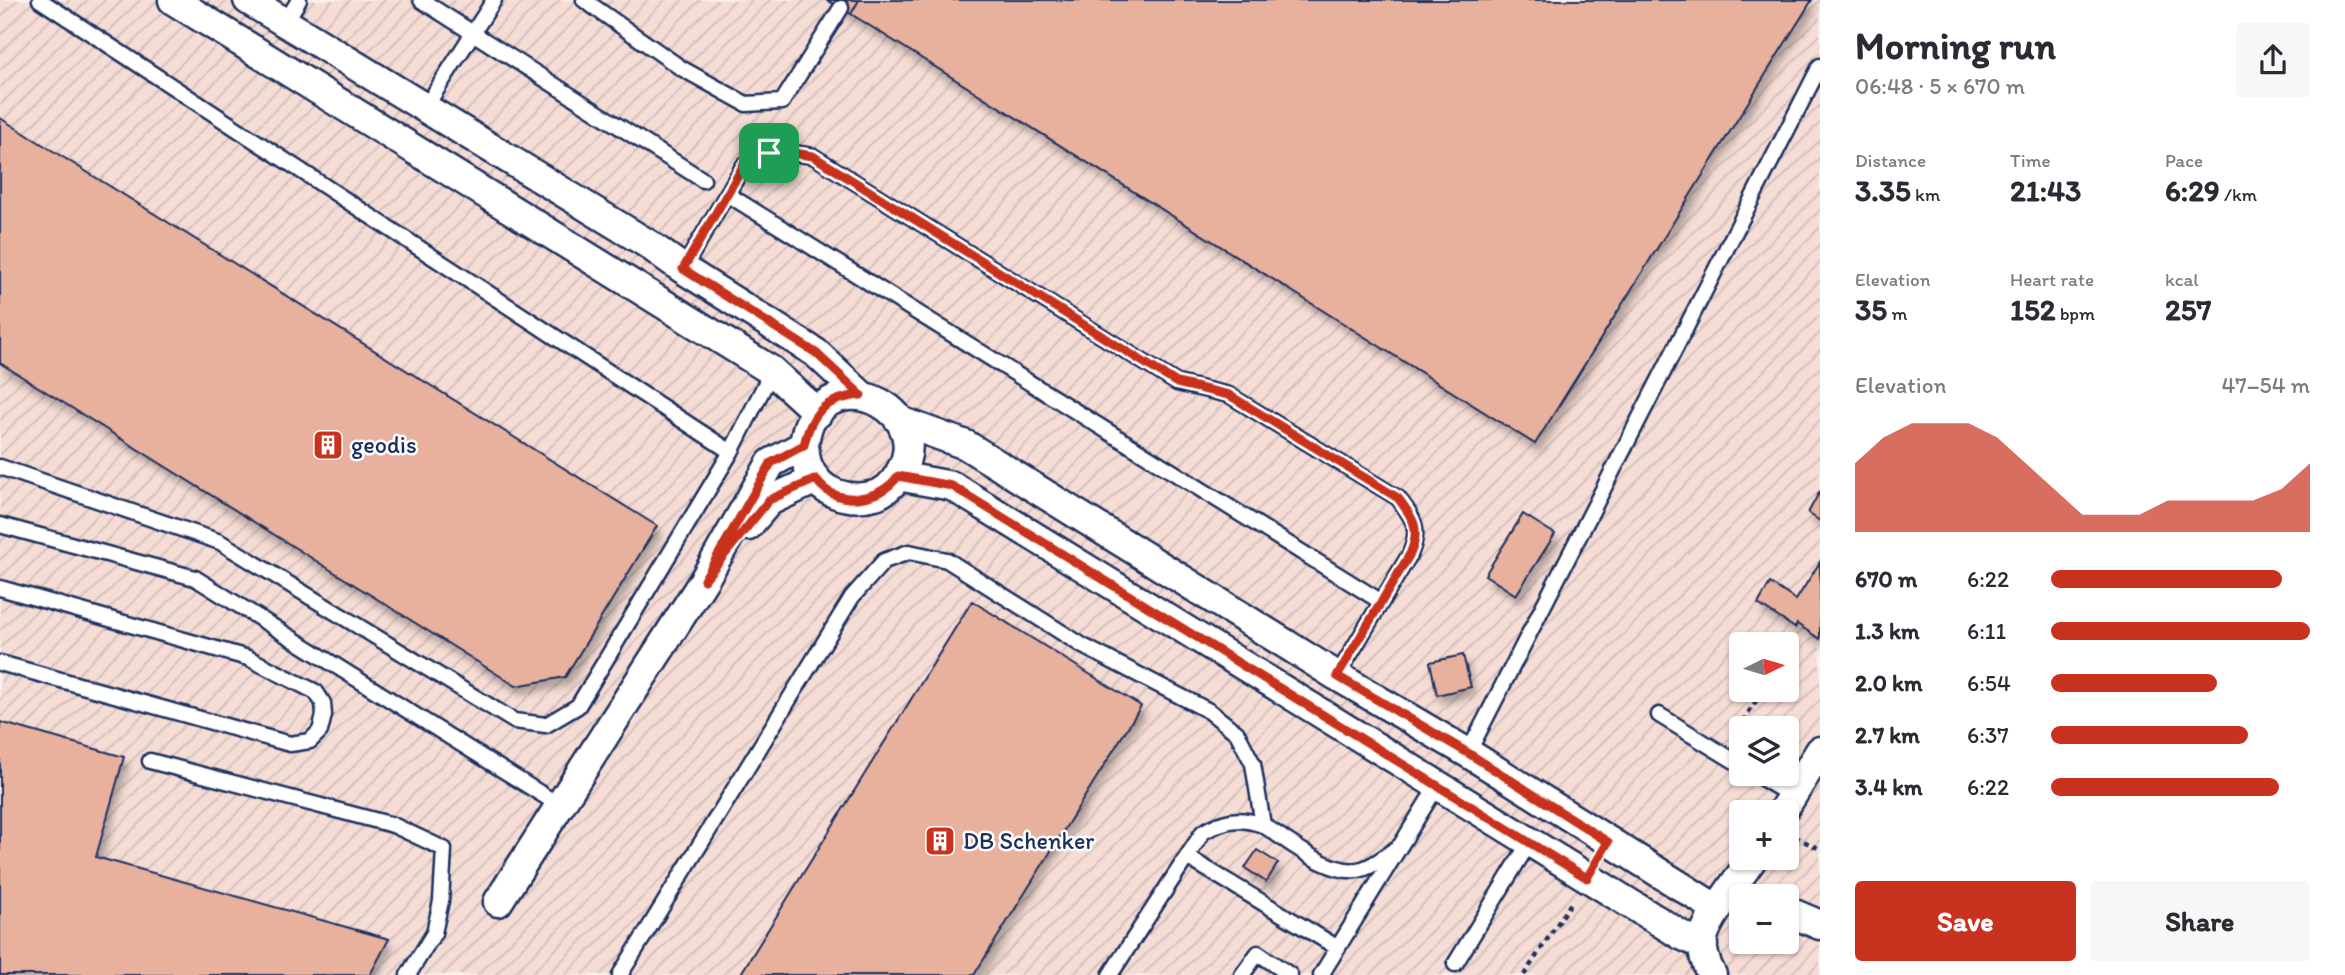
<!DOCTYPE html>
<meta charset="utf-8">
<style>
:root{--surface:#fff;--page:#f7f7f7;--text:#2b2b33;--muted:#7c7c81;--accent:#c8321e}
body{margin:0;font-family:Itim,sans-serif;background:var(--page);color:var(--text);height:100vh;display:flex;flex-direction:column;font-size:26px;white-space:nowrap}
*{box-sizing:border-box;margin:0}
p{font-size:23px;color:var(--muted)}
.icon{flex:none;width:38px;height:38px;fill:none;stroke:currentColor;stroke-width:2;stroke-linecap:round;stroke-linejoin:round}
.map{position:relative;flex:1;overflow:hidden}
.side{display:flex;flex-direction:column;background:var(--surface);width:525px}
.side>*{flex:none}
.needle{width:46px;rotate:85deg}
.tools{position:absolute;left:1729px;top:632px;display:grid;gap:14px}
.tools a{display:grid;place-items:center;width:70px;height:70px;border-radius:7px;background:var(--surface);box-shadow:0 2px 5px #0004;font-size:35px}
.pin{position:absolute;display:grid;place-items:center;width:60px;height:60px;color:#fff;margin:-30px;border-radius:14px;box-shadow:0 4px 10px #0006}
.round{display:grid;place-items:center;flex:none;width:74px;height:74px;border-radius:7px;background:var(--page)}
.head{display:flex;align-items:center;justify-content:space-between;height:119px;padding:0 35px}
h1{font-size:38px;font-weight:700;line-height:52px}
.metrics{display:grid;grid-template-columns:repeat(3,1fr);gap:10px;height:119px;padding:7px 35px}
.metrics div{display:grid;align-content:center}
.metrics b{font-size:30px;font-weight:700}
.metrics small{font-size:19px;font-weight:400}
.metrics p{font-size:19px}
.chart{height:196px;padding:14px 35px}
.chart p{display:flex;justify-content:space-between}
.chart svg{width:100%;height:126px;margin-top:7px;fill:var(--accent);opacity:.7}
.action{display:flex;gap:14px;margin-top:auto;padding:14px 35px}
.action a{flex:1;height:80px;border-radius:7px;background:var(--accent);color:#fff;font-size:28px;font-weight:700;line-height:80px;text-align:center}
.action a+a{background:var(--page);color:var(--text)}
ul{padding:0 35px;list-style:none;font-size:23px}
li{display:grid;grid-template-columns:112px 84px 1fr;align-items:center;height:52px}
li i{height:18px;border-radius:9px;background:var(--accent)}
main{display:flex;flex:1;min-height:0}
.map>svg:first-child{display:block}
.industrial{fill:url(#industrial-furrows);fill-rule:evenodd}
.building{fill:#e8b19e;stroke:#1b2f5e;stroke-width:2;filter:url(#shadow)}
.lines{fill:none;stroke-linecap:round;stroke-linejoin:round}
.lane-casing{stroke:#1b2f5e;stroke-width:19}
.street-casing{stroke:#1b2f5e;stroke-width:33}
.path{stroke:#1b2f5e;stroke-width:4.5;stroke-dasharray:5 5;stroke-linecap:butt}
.lane{stroke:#fff;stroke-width:14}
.street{stroke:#fff;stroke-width:28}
.route-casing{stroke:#fff;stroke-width:14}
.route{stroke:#c8321e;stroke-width:9}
.labels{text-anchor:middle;stroke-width:5;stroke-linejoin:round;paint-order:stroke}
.poi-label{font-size:24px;fill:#1b2f5e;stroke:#fff;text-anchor:start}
</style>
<main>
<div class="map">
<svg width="1820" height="975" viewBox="0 0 1820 975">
<defs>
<pattern id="industrial-furrows" width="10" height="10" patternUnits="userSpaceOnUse" patternTransform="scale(1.75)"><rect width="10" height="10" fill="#f5dcd5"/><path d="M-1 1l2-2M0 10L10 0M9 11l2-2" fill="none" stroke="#d1bdb9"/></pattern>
<filter id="shadow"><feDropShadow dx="4.5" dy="8" stdDeviation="3.5" flood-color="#0004"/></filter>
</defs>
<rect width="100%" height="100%" fill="#faefec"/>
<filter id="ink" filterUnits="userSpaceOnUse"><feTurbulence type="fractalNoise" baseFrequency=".0143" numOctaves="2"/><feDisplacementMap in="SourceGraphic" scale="14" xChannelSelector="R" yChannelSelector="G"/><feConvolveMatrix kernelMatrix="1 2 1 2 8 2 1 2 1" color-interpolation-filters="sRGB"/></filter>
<g filter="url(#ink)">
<!-- industrial -->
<path class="industrial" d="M0,0H1820V975H0ZM1741,644H1787V690H1741ZM1741,728H1787V774H1741ZM1741,812H1787V858H1741ZM1741,896H1787V942H1741Z"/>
<!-- building -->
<path class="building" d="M827,0H859L851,14Z
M859,0H1812L1535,444L851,14Z
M0,118L657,526L565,677L516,686L0,363Z
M1820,491V521L1808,513Z
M1523,514L1555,534L1516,595L1485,575Z
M1820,562V639L1797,624L1795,628L1758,604L1770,583L1796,600Z
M972,601L1141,706L974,975H740Z
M1463,655L1471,687L1437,695L1430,662Z
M0,722L124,757L96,857L389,939L370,975H0Z
M1257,850L1278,863L1266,882L1245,868Z"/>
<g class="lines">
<!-- lane casing -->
<g class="lane-casing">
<path id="lane" d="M421,0L703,180
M584,0L681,68L746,104L782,102L841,8
M285,23L299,0
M425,108L494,0
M727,194L1380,601
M683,269L744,165L769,153L786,152L813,156L1177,383L1229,395L1398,498C1414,519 1421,529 1410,554L1337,676
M731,452L772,371
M0,467L220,542L514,721L546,725L578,706L731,452L40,0
M0,525L195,578L559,805
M0,588L248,658L316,692L323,703L324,715L320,731L310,741L290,744L0,663
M1659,715L1741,765
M1468,753L1820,66
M150,761L393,825L444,849L441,901L434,933L408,975
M1755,774L1792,796
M1187,857L1338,948
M1455,964L1529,843
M620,975L852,597L884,561L909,552L947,560L1083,646L1209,711L1237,733L1253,764L1263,825C1289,841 1332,878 1362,869C1375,866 1389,853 1400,846
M1110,975L1203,832C1226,819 1239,817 1263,825
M1242,975L1258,953L1290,975
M1321,975L1437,786"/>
</g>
<!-- street casing -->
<g class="street-casing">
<path id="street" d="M173,0L772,371L818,413
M248,0L648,244L683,269L816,353L861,395
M900,421L966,445L1337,676L1468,753L1717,909
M898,476L952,486L1681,935L1703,945
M748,526L769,501L816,479
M1782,812L1820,751
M498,902L704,580L771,463L804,445C805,439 806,430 809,424C840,362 937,413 899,474C894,483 885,492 875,495C848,502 819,494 808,466C805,460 805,452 804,445
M1787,911L1820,925
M1712,975C1706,965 1701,950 1703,938C1707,919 1741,875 1753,858"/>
</g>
<!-- path -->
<path class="path" d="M1787,653L1797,637
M1732,738L1763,690
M1795,837L1820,849
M1524,975L1573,900"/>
<!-- lane -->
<use href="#lane" class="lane"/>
<!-- street -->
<use href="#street" class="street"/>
</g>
</g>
<g class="lines" filter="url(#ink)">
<!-- route casing -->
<g class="route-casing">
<path id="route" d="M786,152L813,156L1177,383L1229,395L1398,498C1414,519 1421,529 1410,554L1337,676L1468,753L1608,842L1587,878L952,486L898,476C880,502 834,508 816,479L769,500L704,580L771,463L804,445C812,411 825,399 861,395L816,353L683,269L744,165L769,153Z"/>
</g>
<!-- route -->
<use href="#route" class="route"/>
</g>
<!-- icons -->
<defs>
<g id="building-square" transform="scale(1.575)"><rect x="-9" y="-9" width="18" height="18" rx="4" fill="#c8321e" stroke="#fff"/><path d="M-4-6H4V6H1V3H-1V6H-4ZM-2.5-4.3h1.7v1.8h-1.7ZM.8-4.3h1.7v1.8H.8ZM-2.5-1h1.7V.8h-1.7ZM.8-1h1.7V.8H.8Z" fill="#fff"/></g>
</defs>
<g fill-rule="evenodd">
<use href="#building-square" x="328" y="445"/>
<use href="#building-square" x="940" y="841"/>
</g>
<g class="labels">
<!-- poi labels -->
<g class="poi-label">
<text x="351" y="453">geodis</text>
<text x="963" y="849">DB Schenker</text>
</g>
</g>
</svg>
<div class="tools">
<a><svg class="needle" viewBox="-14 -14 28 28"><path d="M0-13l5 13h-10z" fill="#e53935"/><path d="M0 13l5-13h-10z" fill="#7c7c81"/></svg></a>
<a><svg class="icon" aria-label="layers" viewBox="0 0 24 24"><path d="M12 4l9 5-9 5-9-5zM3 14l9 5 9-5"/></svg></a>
<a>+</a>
<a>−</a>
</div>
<div class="pin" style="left:769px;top:153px;background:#1e9e55"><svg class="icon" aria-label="arrive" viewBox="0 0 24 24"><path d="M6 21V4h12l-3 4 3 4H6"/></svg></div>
</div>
<section class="side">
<div class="head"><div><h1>Morning run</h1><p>06:48 · 5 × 670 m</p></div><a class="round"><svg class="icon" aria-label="share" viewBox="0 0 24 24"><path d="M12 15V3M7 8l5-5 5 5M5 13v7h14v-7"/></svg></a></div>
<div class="metrics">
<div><p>Distance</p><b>3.35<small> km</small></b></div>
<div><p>Time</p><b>21:43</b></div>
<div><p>Pace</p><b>6:29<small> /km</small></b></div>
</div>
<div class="metrics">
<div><p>Elevation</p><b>35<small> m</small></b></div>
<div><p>Heart rate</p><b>152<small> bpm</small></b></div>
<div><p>kcal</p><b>257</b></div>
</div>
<div class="chart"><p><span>Elevation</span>47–54 m</p>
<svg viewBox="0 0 160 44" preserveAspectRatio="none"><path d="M0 44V20L10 11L20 6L30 6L40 6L50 11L60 20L70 29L80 38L90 38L100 38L110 33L120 33L130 33L140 33L150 29L160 20V44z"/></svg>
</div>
<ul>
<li><b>670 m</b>6:22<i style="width:89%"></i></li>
<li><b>1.3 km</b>6:11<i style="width:100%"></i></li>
<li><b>2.0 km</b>6:54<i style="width:64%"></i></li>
<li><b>2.7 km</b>6:37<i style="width:76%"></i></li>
<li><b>3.4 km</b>6:22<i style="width:88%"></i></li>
</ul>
<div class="action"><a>Save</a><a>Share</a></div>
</section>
</main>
